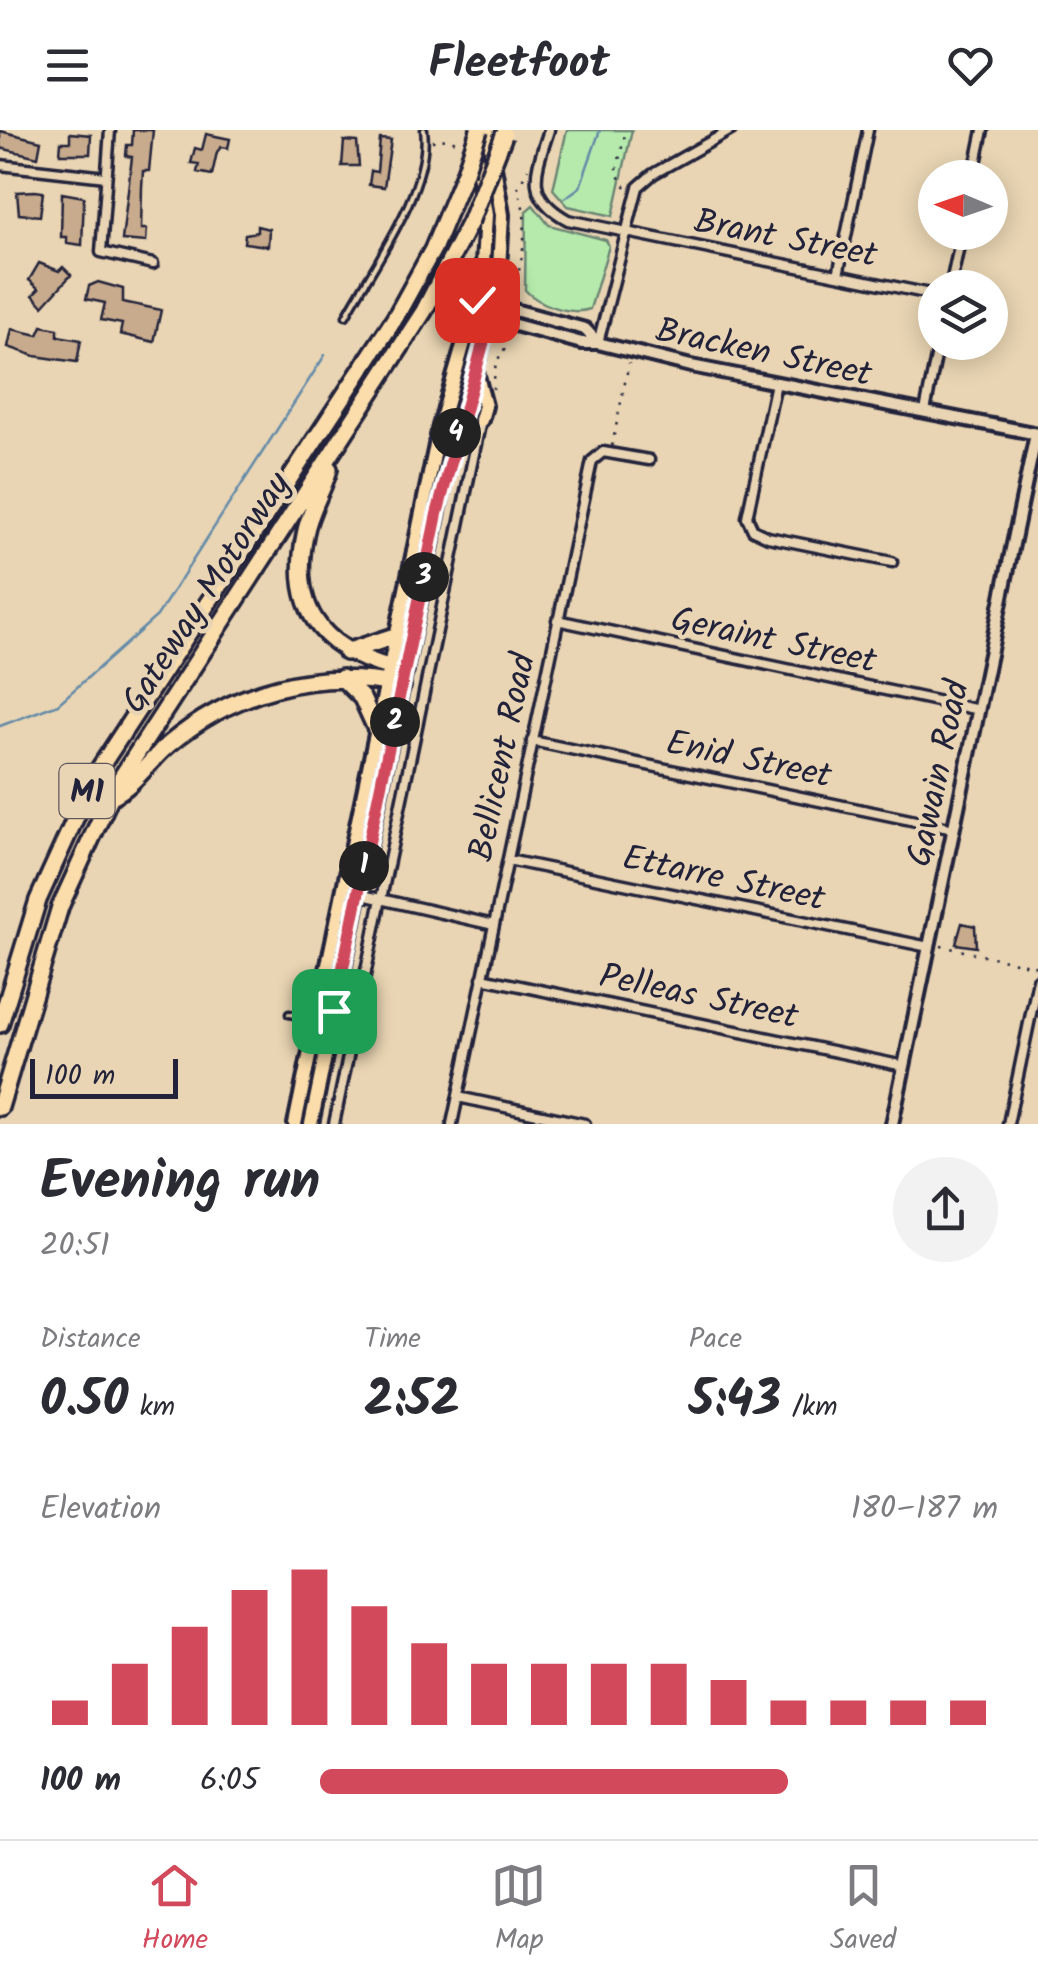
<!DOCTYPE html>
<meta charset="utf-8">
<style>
:root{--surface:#fff;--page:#f2f2f3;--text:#2b2b33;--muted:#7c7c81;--line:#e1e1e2;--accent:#d1495b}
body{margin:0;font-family:Kalam,sans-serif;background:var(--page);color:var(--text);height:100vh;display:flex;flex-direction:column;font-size:38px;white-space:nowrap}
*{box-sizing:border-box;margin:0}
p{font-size:32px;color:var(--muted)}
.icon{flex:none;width:55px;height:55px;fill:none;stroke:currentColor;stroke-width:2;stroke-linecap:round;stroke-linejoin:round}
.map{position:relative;height:994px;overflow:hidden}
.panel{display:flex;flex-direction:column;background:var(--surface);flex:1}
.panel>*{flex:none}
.needle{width:65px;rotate:272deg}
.fabs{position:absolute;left:918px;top:30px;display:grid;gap:20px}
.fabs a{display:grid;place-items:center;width:90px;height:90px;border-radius:50%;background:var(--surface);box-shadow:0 5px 25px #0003;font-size:50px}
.scale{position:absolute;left:30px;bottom:25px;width:148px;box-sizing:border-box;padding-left:10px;border:5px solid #22223b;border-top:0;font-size:28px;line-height:35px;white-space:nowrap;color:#22223b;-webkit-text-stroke:8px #e9d5b3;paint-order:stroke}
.pin{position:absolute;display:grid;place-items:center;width:85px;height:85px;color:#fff;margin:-42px;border-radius:20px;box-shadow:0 5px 15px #0006}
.km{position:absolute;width:50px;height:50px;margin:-25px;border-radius:50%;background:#222;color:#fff;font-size:28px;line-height:50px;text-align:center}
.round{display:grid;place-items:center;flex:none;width:105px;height:105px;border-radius:52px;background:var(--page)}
.summary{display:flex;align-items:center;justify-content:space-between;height:170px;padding:0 40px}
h1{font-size:55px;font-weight:800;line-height:75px}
.metrics{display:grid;grid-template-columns:repeat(3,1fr);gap:15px;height:170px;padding:10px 40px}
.metrics div{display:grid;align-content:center}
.metrics b{font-size:50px;font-weight:800}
.metrics small{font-size:28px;font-weight:400}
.metrics p{font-size:28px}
.chart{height:280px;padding:20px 40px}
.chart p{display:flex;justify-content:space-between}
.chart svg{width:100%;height:180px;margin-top:10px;stroke:var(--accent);stroke-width:6}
ul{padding:0 40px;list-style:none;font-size:32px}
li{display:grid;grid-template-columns:160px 120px 1fr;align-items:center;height:75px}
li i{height:25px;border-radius:12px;background:var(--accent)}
header{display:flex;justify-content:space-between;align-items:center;height:130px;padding:0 40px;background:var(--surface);font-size:45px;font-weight:800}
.tab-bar{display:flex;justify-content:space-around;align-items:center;height:140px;border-top:2px solid var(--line);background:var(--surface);font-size:28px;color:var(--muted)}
.tab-bar a{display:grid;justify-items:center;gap:5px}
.tab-bar .on{color:var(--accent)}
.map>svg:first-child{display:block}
.green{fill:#b5eaac;stroke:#6c8674;stroke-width:2.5}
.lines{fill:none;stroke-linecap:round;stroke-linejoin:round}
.stream{stroke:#658ba9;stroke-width:2.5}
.building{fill:#c8ab8c;stroke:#22223b;stroke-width:2.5}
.service-casing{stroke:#22223b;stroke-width:11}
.minor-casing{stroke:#22223b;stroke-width:15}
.tertiary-casing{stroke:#22223b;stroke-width:18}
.primary-casing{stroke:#22223b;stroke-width:20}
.motorway-casing{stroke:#22223b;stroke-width:22}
.path{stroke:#22223b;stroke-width:2.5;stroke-dasharray:2.5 8;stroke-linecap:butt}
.service{stroke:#e9d5b3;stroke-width:4}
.minor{stroke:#e9d5b3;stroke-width:8}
.tertiary{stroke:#e9d5b3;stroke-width:10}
.primary{stroke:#fbddab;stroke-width:12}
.motorway{stroke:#fbddab;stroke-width:15}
.motorway-bridge-casing{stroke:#22223b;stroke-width:22;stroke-linecap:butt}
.motorway-bridge{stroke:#fbddab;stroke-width:15}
.route-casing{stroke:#fff;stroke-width:20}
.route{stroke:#d1495b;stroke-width:12}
.labels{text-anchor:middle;stroke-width:9;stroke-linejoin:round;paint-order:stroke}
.shield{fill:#e9d5b3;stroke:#5e585f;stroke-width:2.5}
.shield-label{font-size:32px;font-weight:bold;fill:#22223b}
.street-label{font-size:35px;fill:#22223b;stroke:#e9d5b3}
</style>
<header><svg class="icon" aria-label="menu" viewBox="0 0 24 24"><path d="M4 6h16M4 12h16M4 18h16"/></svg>Fleetfoot<svg class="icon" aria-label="heart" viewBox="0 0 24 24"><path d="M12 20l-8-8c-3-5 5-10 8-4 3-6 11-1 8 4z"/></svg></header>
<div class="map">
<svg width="1038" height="994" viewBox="0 0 1038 994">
<rect width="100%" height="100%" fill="#e9d5b3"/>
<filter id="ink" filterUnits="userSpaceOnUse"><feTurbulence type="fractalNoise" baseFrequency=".01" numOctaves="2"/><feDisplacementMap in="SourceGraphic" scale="20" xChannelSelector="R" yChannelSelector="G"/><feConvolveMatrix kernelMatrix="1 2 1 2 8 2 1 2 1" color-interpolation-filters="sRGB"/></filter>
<g filter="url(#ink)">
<!-- green -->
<path class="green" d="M567,0H632L613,86L568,76L553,59Z
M533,75L549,95L606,110L609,116L590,179C571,186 538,174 525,160L526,81Z"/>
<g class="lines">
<!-- stream -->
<path class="stream" d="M565,68L580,57L600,0
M0,596L58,574L157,486L325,225"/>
</g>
<!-- building -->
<path class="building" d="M133,0H153L149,41H143L142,57L141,99H147L146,112L122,110L132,27L126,26L127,15H132Z
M0,1L41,11L38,27L0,18Z
M70,3L91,5L90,24H60L61,12H70Z
M206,4L230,9L228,18L221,17L217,22L212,45L197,42L199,34L191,33L195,18L202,20Z
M380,9L391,10L384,57L369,55L371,41L377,42Z
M344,11L357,12L359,36H342Z
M35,61L43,62L40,86L19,84L17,62Z
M62,63L84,67L82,115L67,113V107H61Z
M257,96L269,99L268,116L244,113L245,104L257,102Z
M39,133L59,141L63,137L71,145L43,176L33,165L39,159L29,150Z
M98,152L123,159V172L161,180L154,212L120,204L122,194L101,190L105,173L86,169L89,156Z
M42,196L58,199V206L81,210L77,232L35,226L8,217L12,199L38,205Z
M962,793L975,796L976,817L956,814Z"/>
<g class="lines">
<!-- service casing -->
<g class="service-casing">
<path id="service" d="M346,186C373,136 432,56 424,0
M289,884L311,888"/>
</g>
<!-- minor casing -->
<g class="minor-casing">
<path id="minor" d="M110,0L101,122L153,134
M549,0C536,41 523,66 568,90L935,165
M0,35L106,47
M973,48L983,0
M838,145L868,0
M950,158L962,102
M598,213L638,57L653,44L731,0
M776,253L747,387L753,400L768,407L892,432
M925,281L939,212
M557,490L979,580
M532,611L954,699
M508,730L929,817
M340,776L367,766L494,795
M482,848L904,936
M458,967L585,994
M334,994L481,290
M452,994L592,331L603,322L649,330
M1008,994L1038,850"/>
</g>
<!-- tertiary casing -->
<g class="tertiary-casing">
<path id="tertiary" d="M477,170L585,199L598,213
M474,184L582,213H598L691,236L1038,304
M892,994L1036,304"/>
</g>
<!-- primary casing -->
<g class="primary-casing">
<path id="primary" d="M475,238L485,276L481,290
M295,994L440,296L482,150L486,85L474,14
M311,994L444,352L498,157L502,85L488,0"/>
</g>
<!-- motorway casing -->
<g class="motorway-casing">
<path id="motorway" d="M329,339C323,361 309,381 305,405C288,487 330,525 405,541
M346,522L395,506
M342,548L362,568L376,599
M110,667C135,655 147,633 168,615C233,560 318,537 402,556
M0,894L38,770L95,645L395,188L433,119L465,42
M0,977L60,777L115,657L424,181L470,92"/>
</g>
<!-- path -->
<path class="path" d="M432,11L449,9L462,15
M626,57L616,43L626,0
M511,171C520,140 533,90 517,59L528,39
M493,259L496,231L505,221L500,212L502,203
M612,316L629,233
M941,816L1038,837"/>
<!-- service -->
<use href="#service" class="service"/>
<!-- minor -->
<use href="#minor" class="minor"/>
<!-- tertiary -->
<use href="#tertiary" class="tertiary"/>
<!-- primary -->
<use href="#primary" class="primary"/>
<!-- motorway -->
<use href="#motorway" class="motorway"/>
<!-- motorway-bridge casing -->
<g class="motorway-bridge-casing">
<path id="motorway-bridge" d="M465,42L479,0
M470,92L504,5"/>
</g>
<!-- motorway-bridge -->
<use href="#motorway-bridge" class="motorway-bridge"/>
</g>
</g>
<g class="lines" filter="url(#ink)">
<!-- route casing -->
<g class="route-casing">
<path id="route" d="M334,881L437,384L490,188L474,184L477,170"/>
</g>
<!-- route -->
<use href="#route" class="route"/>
</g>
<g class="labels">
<!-- shield labels -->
<rect class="shield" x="59.5" y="634" width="55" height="54" rx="8"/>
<g class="shield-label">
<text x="87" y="672">M1</text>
</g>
<!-- street labels -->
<g class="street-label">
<text transform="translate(786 107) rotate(11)" y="12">Brant Street</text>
<text transform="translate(764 221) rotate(12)" y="12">Bracken Street</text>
<text transform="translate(205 462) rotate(-57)" y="12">Gateway Motorway</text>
<text transform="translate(774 509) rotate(12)" y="12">Geraint Street</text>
<text transform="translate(501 627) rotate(-78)" y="12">Bellicent Road</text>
<text transform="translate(749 628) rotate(12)" y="12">Enid Street</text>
<text transform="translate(937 643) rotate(-78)" y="12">Gawain Road</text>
<text transform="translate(724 747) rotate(12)" y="12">Ettarre Street</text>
<text transform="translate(699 865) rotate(12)" y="12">Pelleas Street</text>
</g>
</g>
</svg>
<div class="fabs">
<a><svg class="needle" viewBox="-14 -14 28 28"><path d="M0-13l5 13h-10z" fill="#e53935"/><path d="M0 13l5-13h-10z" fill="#7c7c81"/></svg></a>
<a><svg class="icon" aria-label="layers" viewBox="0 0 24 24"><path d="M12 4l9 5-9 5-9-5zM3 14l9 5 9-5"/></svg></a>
</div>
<div class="scale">100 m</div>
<div class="pin" style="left:334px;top:881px;background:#1e9e55"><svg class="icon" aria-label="arrive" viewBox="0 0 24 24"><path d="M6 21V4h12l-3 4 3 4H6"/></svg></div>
<div class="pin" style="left:477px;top:170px;background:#d93025"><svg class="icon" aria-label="check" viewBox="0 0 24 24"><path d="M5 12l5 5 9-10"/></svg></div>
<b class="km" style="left:364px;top:736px">1</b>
<b class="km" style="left:395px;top:592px">2</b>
<b class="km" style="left:424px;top:447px">3</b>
<b class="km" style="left:456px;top:303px">4</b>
</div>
<section class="panel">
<div class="summary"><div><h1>Evening run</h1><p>20:51</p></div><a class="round"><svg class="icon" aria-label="share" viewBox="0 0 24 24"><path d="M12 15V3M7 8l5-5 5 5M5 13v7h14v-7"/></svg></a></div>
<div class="metrics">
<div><p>Distance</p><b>0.50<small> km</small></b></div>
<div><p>Time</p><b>2:52</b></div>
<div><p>Pace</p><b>5:43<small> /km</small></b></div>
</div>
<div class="chart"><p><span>Elevation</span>180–187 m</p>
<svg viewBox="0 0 160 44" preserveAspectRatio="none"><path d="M5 44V38M15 44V29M25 44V20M35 44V11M45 44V6M55 44V15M65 44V24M75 44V29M85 44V29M95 44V29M105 44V29M115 44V33M125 44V38M135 44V38M145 44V38M155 44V38"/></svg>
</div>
<ul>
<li><b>100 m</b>6:05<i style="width:69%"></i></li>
</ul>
</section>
<nav class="tab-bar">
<a class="on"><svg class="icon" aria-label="home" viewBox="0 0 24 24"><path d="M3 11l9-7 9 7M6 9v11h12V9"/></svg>Home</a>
<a><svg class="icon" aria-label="map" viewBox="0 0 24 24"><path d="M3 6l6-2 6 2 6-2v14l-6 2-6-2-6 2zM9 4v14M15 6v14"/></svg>Map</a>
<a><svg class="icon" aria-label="saved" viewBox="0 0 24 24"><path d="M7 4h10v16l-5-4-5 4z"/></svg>Saved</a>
</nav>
